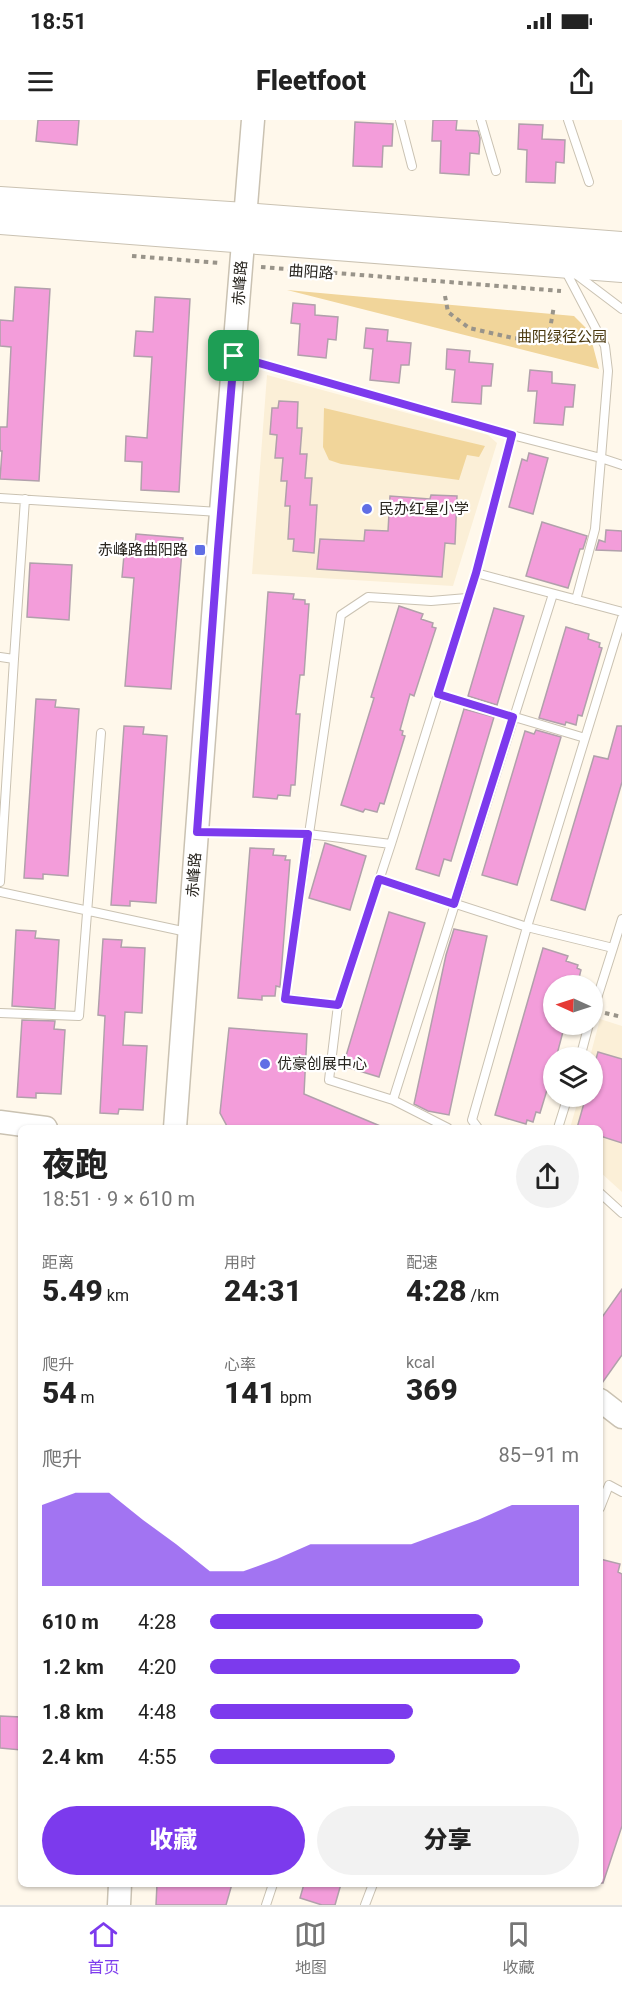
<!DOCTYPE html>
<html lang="zh">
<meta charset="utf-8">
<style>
:root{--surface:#fff;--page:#f2f2f2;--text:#222;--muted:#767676;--line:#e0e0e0;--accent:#7c3aed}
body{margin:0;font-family:Roboto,"Noto Sans SC",sans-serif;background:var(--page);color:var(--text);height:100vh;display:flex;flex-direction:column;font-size:22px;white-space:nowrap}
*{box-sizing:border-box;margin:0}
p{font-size:20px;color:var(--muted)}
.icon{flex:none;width:33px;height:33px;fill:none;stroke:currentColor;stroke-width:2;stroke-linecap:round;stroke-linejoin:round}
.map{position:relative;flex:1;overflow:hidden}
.panel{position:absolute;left:18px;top:1005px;width:585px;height:762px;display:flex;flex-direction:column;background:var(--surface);border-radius:9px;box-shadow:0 2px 4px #0004}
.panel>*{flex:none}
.needle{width:39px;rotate:273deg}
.controls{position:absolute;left:543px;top:855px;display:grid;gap:12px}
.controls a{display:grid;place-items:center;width:60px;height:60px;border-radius:50%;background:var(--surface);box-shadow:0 2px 4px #0004;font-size:30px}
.pin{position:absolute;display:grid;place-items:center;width:51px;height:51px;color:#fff;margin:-26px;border-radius:12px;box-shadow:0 3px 9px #0006}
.round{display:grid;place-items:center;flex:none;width:63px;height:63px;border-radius:32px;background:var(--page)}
.overview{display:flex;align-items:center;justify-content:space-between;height:102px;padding:0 24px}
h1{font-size:33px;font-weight:800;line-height:45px}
.stats{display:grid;grid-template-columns:repeat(3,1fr);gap:9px;height:102px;padding:6px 24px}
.stats div{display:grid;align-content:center}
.stats b{font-size:30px;font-weight:800}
.stats small{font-size:16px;font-weight:400}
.stats p{font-size:16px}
.chart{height:168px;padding:12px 24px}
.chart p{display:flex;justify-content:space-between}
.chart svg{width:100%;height:108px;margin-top:6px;fill:var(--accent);opacity:.7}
.cta{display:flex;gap:12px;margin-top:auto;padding:12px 24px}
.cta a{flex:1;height:69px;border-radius:36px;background:var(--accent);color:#fff;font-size:24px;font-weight:800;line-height:69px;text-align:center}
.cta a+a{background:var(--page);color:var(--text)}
ul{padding:0 24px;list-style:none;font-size:20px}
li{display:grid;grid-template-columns:96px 72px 1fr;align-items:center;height:45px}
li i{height:15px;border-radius:8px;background:var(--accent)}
.status{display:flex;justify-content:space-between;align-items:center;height:42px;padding:0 30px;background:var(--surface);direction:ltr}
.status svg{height:16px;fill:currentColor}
header{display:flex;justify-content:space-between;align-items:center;height:78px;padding:0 24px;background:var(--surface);font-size:27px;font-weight:800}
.dock{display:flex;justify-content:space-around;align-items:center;height:84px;border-top:2px solid var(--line);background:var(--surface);font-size:16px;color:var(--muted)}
.dock a{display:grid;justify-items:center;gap:3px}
.dock .selected{color:var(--accent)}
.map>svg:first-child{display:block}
.built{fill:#fbefd7}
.green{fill:#f1d59a}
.building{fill:#f39dda;stroke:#b1a0ab;stroke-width:1.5}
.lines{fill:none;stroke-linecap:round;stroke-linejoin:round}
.lane-casing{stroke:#cac2b2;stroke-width:10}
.secondary-casing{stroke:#cac2b2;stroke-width:25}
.primary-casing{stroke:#cac2b2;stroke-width:28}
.path{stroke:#99948a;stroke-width:4;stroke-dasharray:4.5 4.5;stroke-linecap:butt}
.lane{stroke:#fff;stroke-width:8}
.secondary{stroke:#fff;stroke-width:22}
.primary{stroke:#fff;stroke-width:26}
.route-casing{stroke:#fff;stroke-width:12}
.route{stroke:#7c3aed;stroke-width:8}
.poi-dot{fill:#606ee5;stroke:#fff;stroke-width:2}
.labels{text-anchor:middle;stroke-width:4.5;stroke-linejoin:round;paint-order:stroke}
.street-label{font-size:15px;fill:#27241e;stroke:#fff}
.park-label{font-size:15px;fill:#4a380e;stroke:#fff}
.poi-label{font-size:15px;fill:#27241e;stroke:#fff;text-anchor:start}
</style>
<div class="status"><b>18:51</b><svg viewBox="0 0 49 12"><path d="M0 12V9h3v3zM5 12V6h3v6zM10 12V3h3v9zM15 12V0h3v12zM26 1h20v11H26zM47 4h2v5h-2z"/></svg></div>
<header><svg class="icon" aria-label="menu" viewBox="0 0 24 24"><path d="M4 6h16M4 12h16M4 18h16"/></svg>Fleetfoot<svg class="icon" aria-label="share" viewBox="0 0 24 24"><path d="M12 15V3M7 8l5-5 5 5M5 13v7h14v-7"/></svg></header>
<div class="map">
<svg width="622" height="1785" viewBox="0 0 622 1785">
<rect width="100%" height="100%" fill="#fff8eb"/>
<!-- built -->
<path class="built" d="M267,255L488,315L497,323L453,466L252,454Z
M600,899L622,906V1072L600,1052V1008H570L579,977L592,976V938L590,937Z"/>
<!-- green -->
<path class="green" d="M287,170L574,196L589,211L599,249Z
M324,288L485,326L479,337L467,335L459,360L341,344L329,340L323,327Z"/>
<!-- building -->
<path class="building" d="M38,0H79L77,25L36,21Z
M433,0H457L456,10L478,11L480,18L479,34L470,33L469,55L440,53L441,21H432Z
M355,2L393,4L392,26H383L382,47L353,46Z
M519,4L543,5L542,19L565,20L564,43L556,42L555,63L526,62L527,30L518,29Z
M15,167L50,169L39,361L0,359L2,331H0V307H7L11,227L0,226V200L13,201Z
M155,177L190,179L179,372L141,370L142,342L125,341L126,316L147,318L152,237L134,236L136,211L153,212Z
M293,183L315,185V195L338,197L336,220L328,219L326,238L298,235L300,204L291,203Z
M366,208L388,210L387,221L411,223L409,245H401L399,263L370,260L373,229L364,228Z
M447,229L470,231L469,242L493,244L491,266H482L481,284L452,282L455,250L446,249Z
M530,250L552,252V263L575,265L573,287H565L563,305L534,303L537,271H528Z
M279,281L298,282L297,308H302L300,334H307L305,358H312L310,385H317L314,433L293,431L294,419H288L290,386H285L287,361H281L283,338H275L277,315L270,314L272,288H278Z
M529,333L548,338L533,394L509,387L522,339L527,341Z
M431,375L457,376L455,424L445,423L442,457L317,449L320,419L364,421L365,410L388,411L390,376L430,379Z
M542,402L587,416L583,429H580L568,468L526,456Z
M606,410L622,411V431L596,430L599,420L605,422Z
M136,414L183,418L171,569L125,566L134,458L122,457L124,435L134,436Z
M30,443L72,445L69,500L27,497Z
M268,472L294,474L293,479L305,480V484H309L304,555H300L296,594H300L295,665H291L290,676L278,675L277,679L253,677Z
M399,486L423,494L421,499L433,503L432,507L436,508L414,576L410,574L400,610L403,611L402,615L405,616L384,684L380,683L377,692L365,689L363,692L341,685L374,578L371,577Z
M494,488L524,496L497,585L468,576Z
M566,507L589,514L588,519L600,523L599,527L602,528L582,596L578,595L576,605L566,602L565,605L539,598Z
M36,579L56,580L55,587L79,589L68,756L43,754V759L24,758Z
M464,589L494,597L451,741L444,739L439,756L416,749Z
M124,606L144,607L143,614L167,616L156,783L130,781V786L111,785Z
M617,606H622V662L585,790L551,780L594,636L608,639Z
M536,610L561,617L517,765L482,755L525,611L534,614Z
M325,723L366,736L350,790L309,778Z
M250,728L274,729L273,735L286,736L285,740H290L280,867L276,866L275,876H262V880L238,878Z
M389,792L425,803L379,957L343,946Z
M454,809L487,816L449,995L428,991L414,984L446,835Z
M16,810L36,811L35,818L59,820L55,889L12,886Z
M103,819L122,820L121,827L145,828L142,893L125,892L123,925L147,926L143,990L119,989L118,994L100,993L105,896L98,895Z
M543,828L568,836L566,841L578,845L577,848L581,850L577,866H554V904H565L556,938H554V947L540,993L536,992L533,1002L527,1000L526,1004L495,995Z
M22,900L55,901L54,909L65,910L61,974L36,973V978L17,977Z
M229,908L307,914L304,974L385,1008H228L220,993Z
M598,932L622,939V1023L600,1016V1008H577L586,976H592V952Z
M622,1169V1235L600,1266V1200Z
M600,1439L620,1444L618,1452L622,1454V1706L603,1763H600Z
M0,1596L21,1597V1630L0,1628Z
M157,1764H232L226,1785H156Z
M304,1764H341L335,1785H322L300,1778Z"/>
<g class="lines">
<!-- lane casing -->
<g class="lane-casing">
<path id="lane" d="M400,0L412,46
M481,0L496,51
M568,0L589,62
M564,148L605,226L608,251L601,338L622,345
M573,152L622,189
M235,236L512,315L601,338L595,409L576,480
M0,378L219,392
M476,453L512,315
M0,537L14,539L0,762
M14,539L25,379
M438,574L585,618
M197,712L308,714L391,724L476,453L622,492
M391,724L338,885L285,878L341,495L368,477L431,481L467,478
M379,759L527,807L613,828L622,799
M0,772L187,812
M338,885L329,960L393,980L553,474
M0,893L79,896L101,613
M592,894L613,828
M580,938L589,904
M393,980L448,1008
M478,1008L472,1000L527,807L622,498
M558,1008L568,976
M600,1073L622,1093
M600,1388L609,1365L622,1372
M266,1785L273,1764
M365,1785L373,1764"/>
</g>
<!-- secondary casing -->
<g class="secondary-casing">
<path id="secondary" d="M0,1002L46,1008
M175,1008L218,429L253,0
M600,1280L622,1297
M119,1785L120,1764"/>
</g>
<!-- primary casing -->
<g class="primary-casing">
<path id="primary" d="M0,80L245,96L622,125
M0,101L622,149"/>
</g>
<!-- path -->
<path class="path" d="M132,136L220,143
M261,147L561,171
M445,176L448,192L469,208L513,218L538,220L550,209L554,186
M605,893L622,897"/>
<!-- lane -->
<use href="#lane" class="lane"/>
<!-- secondary -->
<use href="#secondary" class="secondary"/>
<!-- primary -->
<use href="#primary" class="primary"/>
</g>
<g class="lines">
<!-- route casing -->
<g class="route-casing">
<path id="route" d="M234,236L512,315L476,453L438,574L513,597L454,784L379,759L338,885L285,879L308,714L197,712L218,429Z"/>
</g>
<!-- route -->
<use href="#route" class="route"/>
</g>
<!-- markers -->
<g class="poi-dot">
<circle cx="367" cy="389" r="6"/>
<rect x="194" y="424" width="12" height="12" rx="3"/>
<circle cx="265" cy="944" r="6"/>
</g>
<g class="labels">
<!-- street labels -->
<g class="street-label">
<text transform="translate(311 152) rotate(4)" y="5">曲阳路</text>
<text transform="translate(240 163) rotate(-86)" y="5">赤峰路</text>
<text transform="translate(194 755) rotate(-86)" y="5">赤峰路</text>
</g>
<!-- park labels -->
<g class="park-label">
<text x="562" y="222">曲阳绿径公园</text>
</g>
<!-- poi labels -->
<g class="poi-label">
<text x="379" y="394">民办红星小学</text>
<text x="188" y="435" text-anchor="end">赤峰路曲阳路</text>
<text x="277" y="949">优豪创展中心</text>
</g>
</g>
</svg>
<div class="controls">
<a><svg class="needle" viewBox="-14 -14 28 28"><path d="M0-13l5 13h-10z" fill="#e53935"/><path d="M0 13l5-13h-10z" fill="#767676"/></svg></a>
<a><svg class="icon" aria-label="layers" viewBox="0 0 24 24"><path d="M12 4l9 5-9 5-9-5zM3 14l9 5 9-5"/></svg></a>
</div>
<div class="pin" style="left:234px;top:236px;background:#1e9e55"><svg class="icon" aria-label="arrive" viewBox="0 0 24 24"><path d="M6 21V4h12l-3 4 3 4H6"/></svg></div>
<section class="panel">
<div class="overview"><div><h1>夜跑</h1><p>18:51 · 9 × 610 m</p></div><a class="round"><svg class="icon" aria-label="share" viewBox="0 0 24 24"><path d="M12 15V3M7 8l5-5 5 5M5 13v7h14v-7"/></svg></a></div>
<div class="stats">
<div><p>距离</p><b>5.49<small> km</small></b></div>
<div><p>用时</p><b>24:31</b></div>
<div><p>配速</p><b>4:28<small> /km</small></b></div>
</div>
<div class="stats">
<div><p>爬升</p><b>54<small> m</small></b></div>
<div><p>心率</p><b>141<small> bpm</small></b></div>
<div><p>kcal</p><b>369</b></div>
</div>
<div class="chart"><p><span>爬升</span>85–91 m</p>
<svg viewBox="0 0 160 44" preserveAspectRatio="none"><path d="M0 44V11L10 6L20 6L30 17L40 27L50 38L60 38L70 33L80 27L90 27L100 27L110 27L120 22L130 17L140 11L150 11L160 11V44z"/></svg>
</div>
<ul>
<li><b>610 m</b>4:28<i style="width:74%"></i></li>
<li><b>1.2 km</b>4:20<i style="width:84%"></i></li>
<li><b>1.8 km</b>4:48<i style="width:55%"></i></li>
<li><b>2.4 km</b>4:55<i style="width:50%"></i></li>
</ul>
<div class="cta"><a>收藏</a><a>分享</a></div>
</section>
</div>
<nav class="dock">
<a class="selected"><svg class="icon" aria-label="home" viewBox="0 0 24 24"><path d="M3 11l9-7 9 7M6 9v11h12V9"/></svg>首页</a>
<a><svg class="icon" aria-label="map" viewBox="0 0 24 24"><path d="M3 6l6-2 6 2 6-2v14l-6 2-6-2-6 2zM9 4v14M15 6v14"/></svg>地图</a>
<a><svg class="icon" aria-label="saved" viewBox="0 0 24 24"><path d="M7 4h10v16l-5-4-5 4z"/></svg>收藏</a>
</nav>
